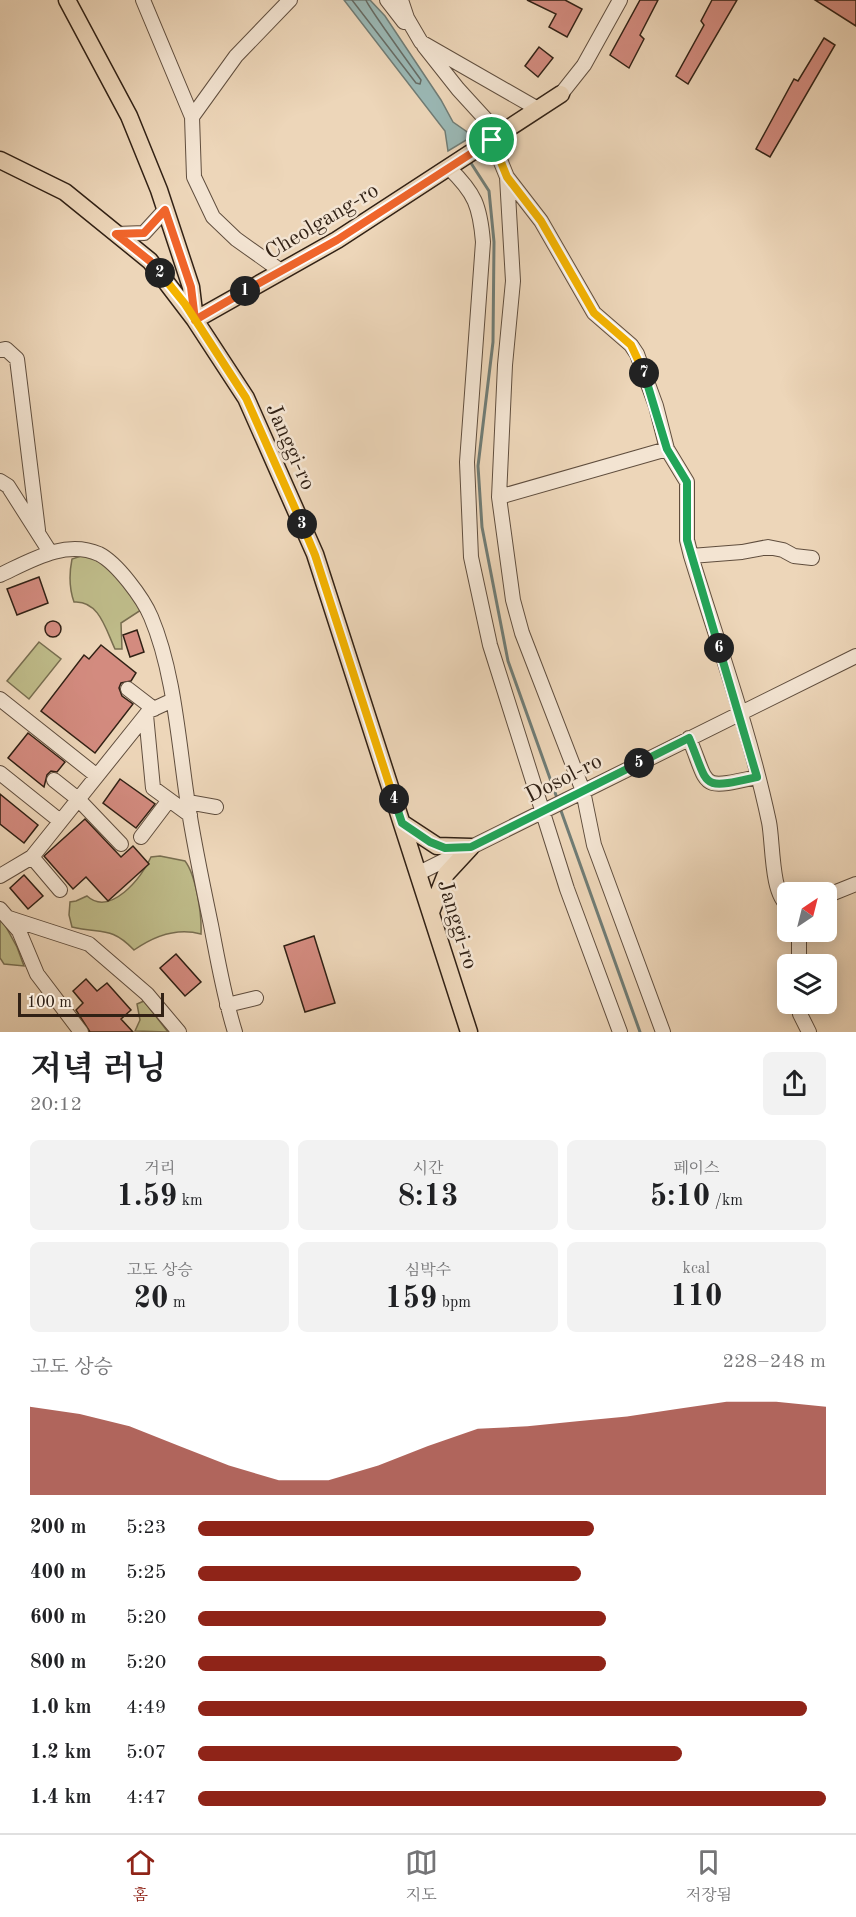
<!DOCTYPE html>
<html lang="ko">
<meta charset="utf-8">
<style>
:root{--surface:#fff;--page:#f2f2f2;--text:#202124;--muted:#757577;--line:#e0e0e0;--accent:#8f2418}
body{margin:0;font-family:"Old Standard TT","Noto Serif KR",serif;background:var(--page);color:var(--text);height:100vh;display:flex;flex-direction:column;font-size:22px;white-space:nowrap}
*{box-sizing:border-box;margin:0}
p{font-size:20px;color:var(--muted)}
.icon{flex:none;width:33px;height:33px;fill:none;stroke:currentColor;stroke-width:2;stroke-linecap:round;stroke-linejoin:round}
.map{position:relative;height:1032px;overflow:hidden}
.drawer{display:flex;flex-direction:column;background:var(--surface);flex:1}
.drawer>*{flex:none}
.needle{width:39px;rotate:35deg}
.controls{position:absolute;left:777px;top:882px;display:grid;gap:12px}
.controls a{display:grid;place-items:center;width:60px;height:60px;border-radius:9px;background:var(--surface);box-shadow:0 3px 15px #0003;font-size:30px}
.scale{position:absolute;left:18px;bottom:15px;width:146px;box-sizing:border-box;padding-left:6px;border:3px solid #312115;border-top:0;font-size:16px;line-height:21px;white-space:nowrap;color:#312115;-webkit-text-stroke:4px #f3e4d2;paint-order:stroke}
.pin{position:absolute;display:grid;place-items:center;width:51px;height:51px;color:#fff;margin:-26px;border:3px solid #fff;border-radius:50%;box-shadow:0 2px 6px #0007}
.km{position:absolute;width:30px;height:30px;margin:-15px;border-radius:50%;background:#222;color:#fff;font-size:16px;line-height:30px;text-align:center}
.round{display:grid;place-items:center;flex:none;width:63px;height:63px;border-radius:9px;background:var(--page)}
.summary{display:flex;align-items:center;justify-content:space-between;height:102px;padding:0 30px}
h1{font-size:33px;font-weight:700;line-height:45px}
.stats{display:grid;grid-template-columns:repeat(3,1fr);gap:9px;height:102px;padding:6px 30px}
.stats div{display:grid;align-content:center;border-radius:9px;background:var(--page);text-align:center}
.stats b{font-size:30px;font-weight:700}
.stats small{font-size:16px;font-weight:400}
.stats p{font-size:16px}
.chart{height:168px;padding:12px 30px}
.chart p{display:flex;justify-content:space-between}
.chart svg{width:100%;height:108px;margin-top:6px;fill:var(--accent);opacity:.7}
ul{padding:0 30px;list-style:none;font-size:20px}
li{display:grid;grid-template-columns:96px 72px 1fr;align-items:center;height:45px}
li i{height:15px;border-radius:8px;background:var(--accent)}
.tab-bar{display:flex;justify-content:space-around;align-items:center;height:84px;border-top:2px solid var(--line);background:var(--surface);font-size:16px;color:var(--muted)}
.tab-bar a{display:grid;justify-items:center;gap:3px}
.tab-bar .active{color:var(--accent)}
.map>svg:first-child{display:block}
.green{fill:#bfbc8a;stroke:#786e50;stroke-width:1.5}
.water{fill:#9ab8b5;stroke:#707c75;stroke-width:1.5}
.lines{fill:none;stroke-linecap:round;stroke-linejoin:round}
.shore{stroke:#666c65;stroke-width:1.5}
.stream{stroke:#707c75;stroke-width:3}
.building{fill:#d38b7f;stroke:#312115;stroke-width:1.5}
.minor-casing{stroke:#604e3e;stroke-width:16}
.major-casing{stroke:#312115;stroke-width:19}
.minor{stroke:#f3e4d2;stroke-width:14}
.major{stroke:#edd6b9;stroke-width:16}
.split-1-casing{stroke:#fff;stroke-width:12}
.split-2-casing{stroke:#fff;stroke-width:12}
.split-3-casing{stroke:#fff;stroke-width:12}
.split-4-casing{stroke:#fff;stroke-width:12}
.split-5-casing{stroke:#fff;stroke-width:12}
.split-6-casing{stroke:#fff;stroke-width:12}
.split-7-casing{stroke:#fff;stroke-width:12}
.split-8-casing{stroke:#fff;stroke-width:12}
.split-1{stroke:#f0652b;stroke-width:8}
.split-2{stroke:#f0652b;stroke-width:8}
.split-3{stroke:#f5b400;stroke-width:8}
.split-4{stroke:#f5b400;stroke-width:8}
.split-5{stroke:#22a559;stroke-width:8}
.split-6{stroke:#22a559;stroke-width:8}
.split-7{stroke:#22a559;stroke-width:8}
.split-8{stroke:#f5b400;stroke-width:8}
.labels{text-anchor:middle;stroke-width:5;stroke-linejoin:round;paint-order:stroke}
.street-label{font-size:22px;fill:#312115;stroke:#f3e4d2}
</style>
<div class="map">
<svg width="856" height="1032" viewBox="0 0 856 1032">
<rect width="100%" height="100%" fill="#edd6b9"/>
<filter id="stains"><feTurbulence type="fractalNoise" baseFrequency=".00333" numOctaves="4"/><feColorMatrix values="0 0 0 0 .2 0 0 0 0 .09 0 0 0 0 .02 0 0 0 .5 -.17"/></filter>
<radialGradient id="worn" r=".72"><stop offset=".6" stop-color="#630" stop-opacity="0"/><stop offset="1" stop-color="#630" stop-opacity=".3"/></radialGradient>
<!-- green -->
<path class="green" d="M84,555L111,566L141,610L121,623L122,649H115C106,630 99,600 74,602C69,588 69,574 72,559Z
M39,642L61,659L29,699L7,681Z
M160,856L185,861C196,875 202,915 201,934C176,927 154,936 134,950C111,926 102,934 72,927L69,915L70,902L76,901L87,896C110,917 142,878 151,857Z
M0,916L17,947L24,966L4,964L0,958Z
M144,1001L168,1032L135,1031L140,1020L137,1004Z"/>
<!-- water -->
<path class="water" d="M344,0H370L385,16L441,100L453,122L473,136L448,151L445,131Z"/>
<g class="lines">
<!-- shore -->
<path class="shore" d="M352,0L416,83L420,84L421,80C413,69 367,5 366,0"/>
<!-- stream -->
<path class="stream" d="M469,160L489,191L494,242L493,342L478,466L482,527L508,661L557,798
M560,808L640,1032"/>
</g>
<!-- building -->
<path class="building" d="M527,0H565L582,9L567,37L549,27L556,14Z
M640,0H658L640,35L644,39L629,68L610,55Z
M712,0H737L688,84L676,76L704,25L701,21Z
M815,0H856V26Z
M824,38L835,45L770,157L756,149L794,79L798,81Z
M539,47L553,58L538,77L525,66Z
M39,577L48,603L17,615L7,589Z
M45 629a8 8 0 1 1 16 0a8 8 0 1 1-16 0Z
M137,630L144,652L130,657L123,635Z
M101,645L136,673L131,681L121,683L119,688L122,696L133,704L95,753L41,711L84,655L89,659Z
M28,733L65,762L57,772L51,771L47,775L44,787L8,758Z
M120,779L155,804L136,828L103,803Z
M0,794L38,825L24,843L0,824Z
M85,819L121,857L133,846L149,864L108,901L86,877L73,889L44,856Z
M24,875L43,896L28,909L10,888Z
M314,936L335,1003L305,1012L284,946Z
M176,954L201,982L185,996L160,968Z
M86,979L97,991L107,983L131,1010L121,1019L133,1032H90L76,1010L83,1003L73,991Z"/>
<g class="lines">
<!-- minor casing -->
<g class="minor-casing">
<path id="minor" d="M143,0L192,117L194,177L213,217L236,239L281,271
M387,0L404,22
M401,0L407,18L421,42L538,109
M424,46L458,89L500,135
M561,94L584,65L620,0
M192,117L236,56L290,0
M492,140L507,177L513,281L505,365L499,497
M449,168C475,193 480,206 483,242L467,462L471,557L490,645L567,889L620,1032
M507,177L541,221L594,313L631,345L637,354L656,406L667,449
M116,234L144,233L165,210
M0,350L6,349L17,359L38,530
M0,481L8,486L50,552
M691,556L742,552L768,547L783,550L794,556L812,558
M0,575C30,561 65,539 99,554C117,563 143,598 151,617C173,669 178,735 186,791C192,836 202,881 211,925C218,961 224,997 235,1032
M128,689L154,709
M0,699L97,776
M146,715L153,788L190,815
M689,738C710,788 698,790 757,777
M0,773L60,821
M54,780L78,799L121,844
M188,802L216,807
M141,837L169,800
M32,857L60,890
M419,873L856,656
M0,876L32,857L149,711L173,700
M826,896L856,884
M0,909L19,931L37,974L81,1032
M9,918L89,944L147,994L179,1032
M799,964V932
M798,1004L800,1014L809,1032
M227,1005L256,998
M663,1032L594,845L583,791L522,633L513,600L499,497L667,449L687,482V540L691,556C718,644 750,732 769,822C773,841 771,895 788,905"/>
</g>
<!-- major casing -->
<g class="major-casing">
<path id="major" d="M67,0L129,116L159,190L191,287L195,320L246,398L315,554L469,1032
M0,160L65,192L150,261L195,320L337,240L561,94
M402,823L437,846L471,847
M431,912L446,874L471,847"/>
</g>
<!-- minor -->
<use href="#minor" class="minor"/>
<!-- major -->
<use href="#major" class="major"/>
</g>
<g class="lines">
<!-- split-1 casing -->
<g class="split-1-casing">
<path id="split-1" d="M245,291L337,240L492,140"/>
</g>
<!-- split-2 casing -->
<g class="split-2-casing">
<path id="split-2" d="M160,273L150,261L116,234L144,233L165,210L191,287L195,320L245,291"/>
</g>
<!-- split-3 casing -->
<g class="split-3-casing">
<path id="split-3" d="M160,273L185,304L246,398L302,524"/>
</g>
<!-- split-4 casing -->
<g class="split-4-casing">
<path id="split-4" d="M302,524L315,555L394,799"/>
</g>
<!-- split-5 casing -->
<g class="split-5-casing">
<path id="split-5" d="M394,799L402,823L430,842L445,848L471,847L639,763"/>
</g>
<!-- split-6 casing -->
<g class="split-6-casing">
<path id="split-6" d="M639,763L689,738C710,788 699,790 757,777L719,648"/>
</g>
<!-- split-7 casing -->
<g class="split-7-casing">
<path id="split-7" d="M644,373L667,449L687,482V540L719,648"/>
</g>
<!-- split-8 casing -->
<g class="split-8-casing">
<path id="split-8" d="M492,140L507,177L541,221L594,313L631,345L644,373"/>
</g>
<!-- split-1 -->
<use href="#split-1" class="split-1"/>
<!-- split-2 -->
<use href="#split-2" class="split-2"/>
<!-- split-3 -->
<use href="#split-3" class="split-3"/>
<!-- split-4 -->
<use href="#split-4" class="split-4"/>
<!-- split-5 -->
<use href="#split-5" class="split-5"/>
<!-- split-6 -->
<use href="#split-6" class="split-6"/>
<!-- split-7 -->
<use href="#split-7" class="split-7"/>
<!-- split-8 -->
<use href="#split-8" class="split-8"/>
</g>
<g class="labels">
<!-- street labels -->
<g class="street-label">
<text transform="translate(321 220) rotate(-31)" y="8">Cheolgang-ro</text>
<text transform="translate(292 446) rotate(66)" y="8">Janggi-ro</text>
<text transform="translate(563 777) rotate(-27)" y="8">Dosol-ro</text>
<text transform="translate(459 924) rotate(73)" y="8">Janggi-ro</text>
</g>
</g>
<rect width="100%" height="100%" filter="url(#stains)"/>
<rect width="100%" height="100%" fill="url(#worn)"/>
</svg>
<div class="controls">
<a><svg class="needle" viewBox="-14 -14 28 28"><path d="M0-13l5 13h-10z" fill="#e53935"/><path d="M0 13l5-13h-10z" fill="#757577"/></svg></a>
<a><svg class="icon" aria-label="layers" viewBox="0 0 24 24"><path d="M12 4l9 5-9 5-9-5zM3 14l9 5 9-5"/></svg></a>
</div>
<div class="scale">100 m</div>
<div class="pin" style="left:492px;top:140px;background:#1e9e55"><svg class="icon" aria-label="arrive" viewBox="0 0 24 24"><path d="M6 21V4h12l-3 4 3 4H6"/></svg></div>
<b class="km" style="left:245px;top:291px">1</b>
<b class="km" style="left:160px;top:273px">2</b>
<b class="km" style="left:302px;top:524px">3</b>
<b class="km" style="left:394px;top:799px">4</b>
<b class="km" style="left:639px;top:763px">5</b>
<b class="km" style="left:719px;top:648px">6</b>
<b class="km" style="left:644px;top:373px">7</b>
</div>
<section class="drawer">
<div class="summary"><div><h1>저녁 러닝</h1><p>20:12</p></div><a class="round"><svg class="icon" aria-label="share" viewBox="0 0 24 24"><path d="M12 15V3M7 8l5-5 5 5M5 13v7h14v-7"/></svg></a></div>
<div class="stats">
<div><p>거리</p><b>1.59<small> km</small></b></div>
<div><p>시간</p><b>8:13</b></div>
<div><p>페이스</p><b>5:10<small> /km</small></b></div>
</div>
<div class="stats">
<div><p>고도 상승</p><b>20<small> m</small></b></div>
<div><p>심박수</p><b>159<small> bpm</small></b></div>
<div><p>kcal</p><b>110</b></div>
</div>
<div class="chart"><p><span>고도 상승</span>228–248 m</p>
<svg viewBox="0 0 160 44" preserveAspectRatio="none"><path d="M0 44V8L10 11L20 16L30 24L40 32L50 38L60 38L70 32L80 24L90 17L100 16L110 14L120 12L130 9L140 6L150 6L160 8V44z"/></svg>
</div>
<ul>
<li><b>200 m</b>5:23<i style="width:63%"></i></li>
<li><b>400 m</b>5:25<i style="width:61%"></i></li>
<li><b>600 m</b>5:20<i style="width:65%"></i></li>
<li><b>800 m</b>5:20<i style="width:65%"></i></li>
<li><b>1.0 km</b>4:49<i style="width:97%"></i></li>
<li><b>1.2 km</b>5:07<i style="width:77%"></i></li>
<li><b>1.4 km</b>4:47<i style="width:100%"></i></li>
</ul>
</section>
<nav class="tab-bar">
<a class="active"><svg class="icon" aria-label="home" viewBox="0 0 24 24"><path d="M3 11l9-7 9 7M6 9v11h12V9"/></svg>홈</a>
<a><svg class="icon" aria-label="map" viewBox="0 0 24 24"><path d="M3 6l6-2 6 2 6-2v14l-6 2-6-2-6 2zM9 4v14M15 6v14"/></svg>지도</a>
<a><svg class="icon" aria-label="saved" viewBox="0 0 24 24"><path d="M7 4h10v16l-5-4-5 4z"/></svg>저장됨</a>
</nav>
